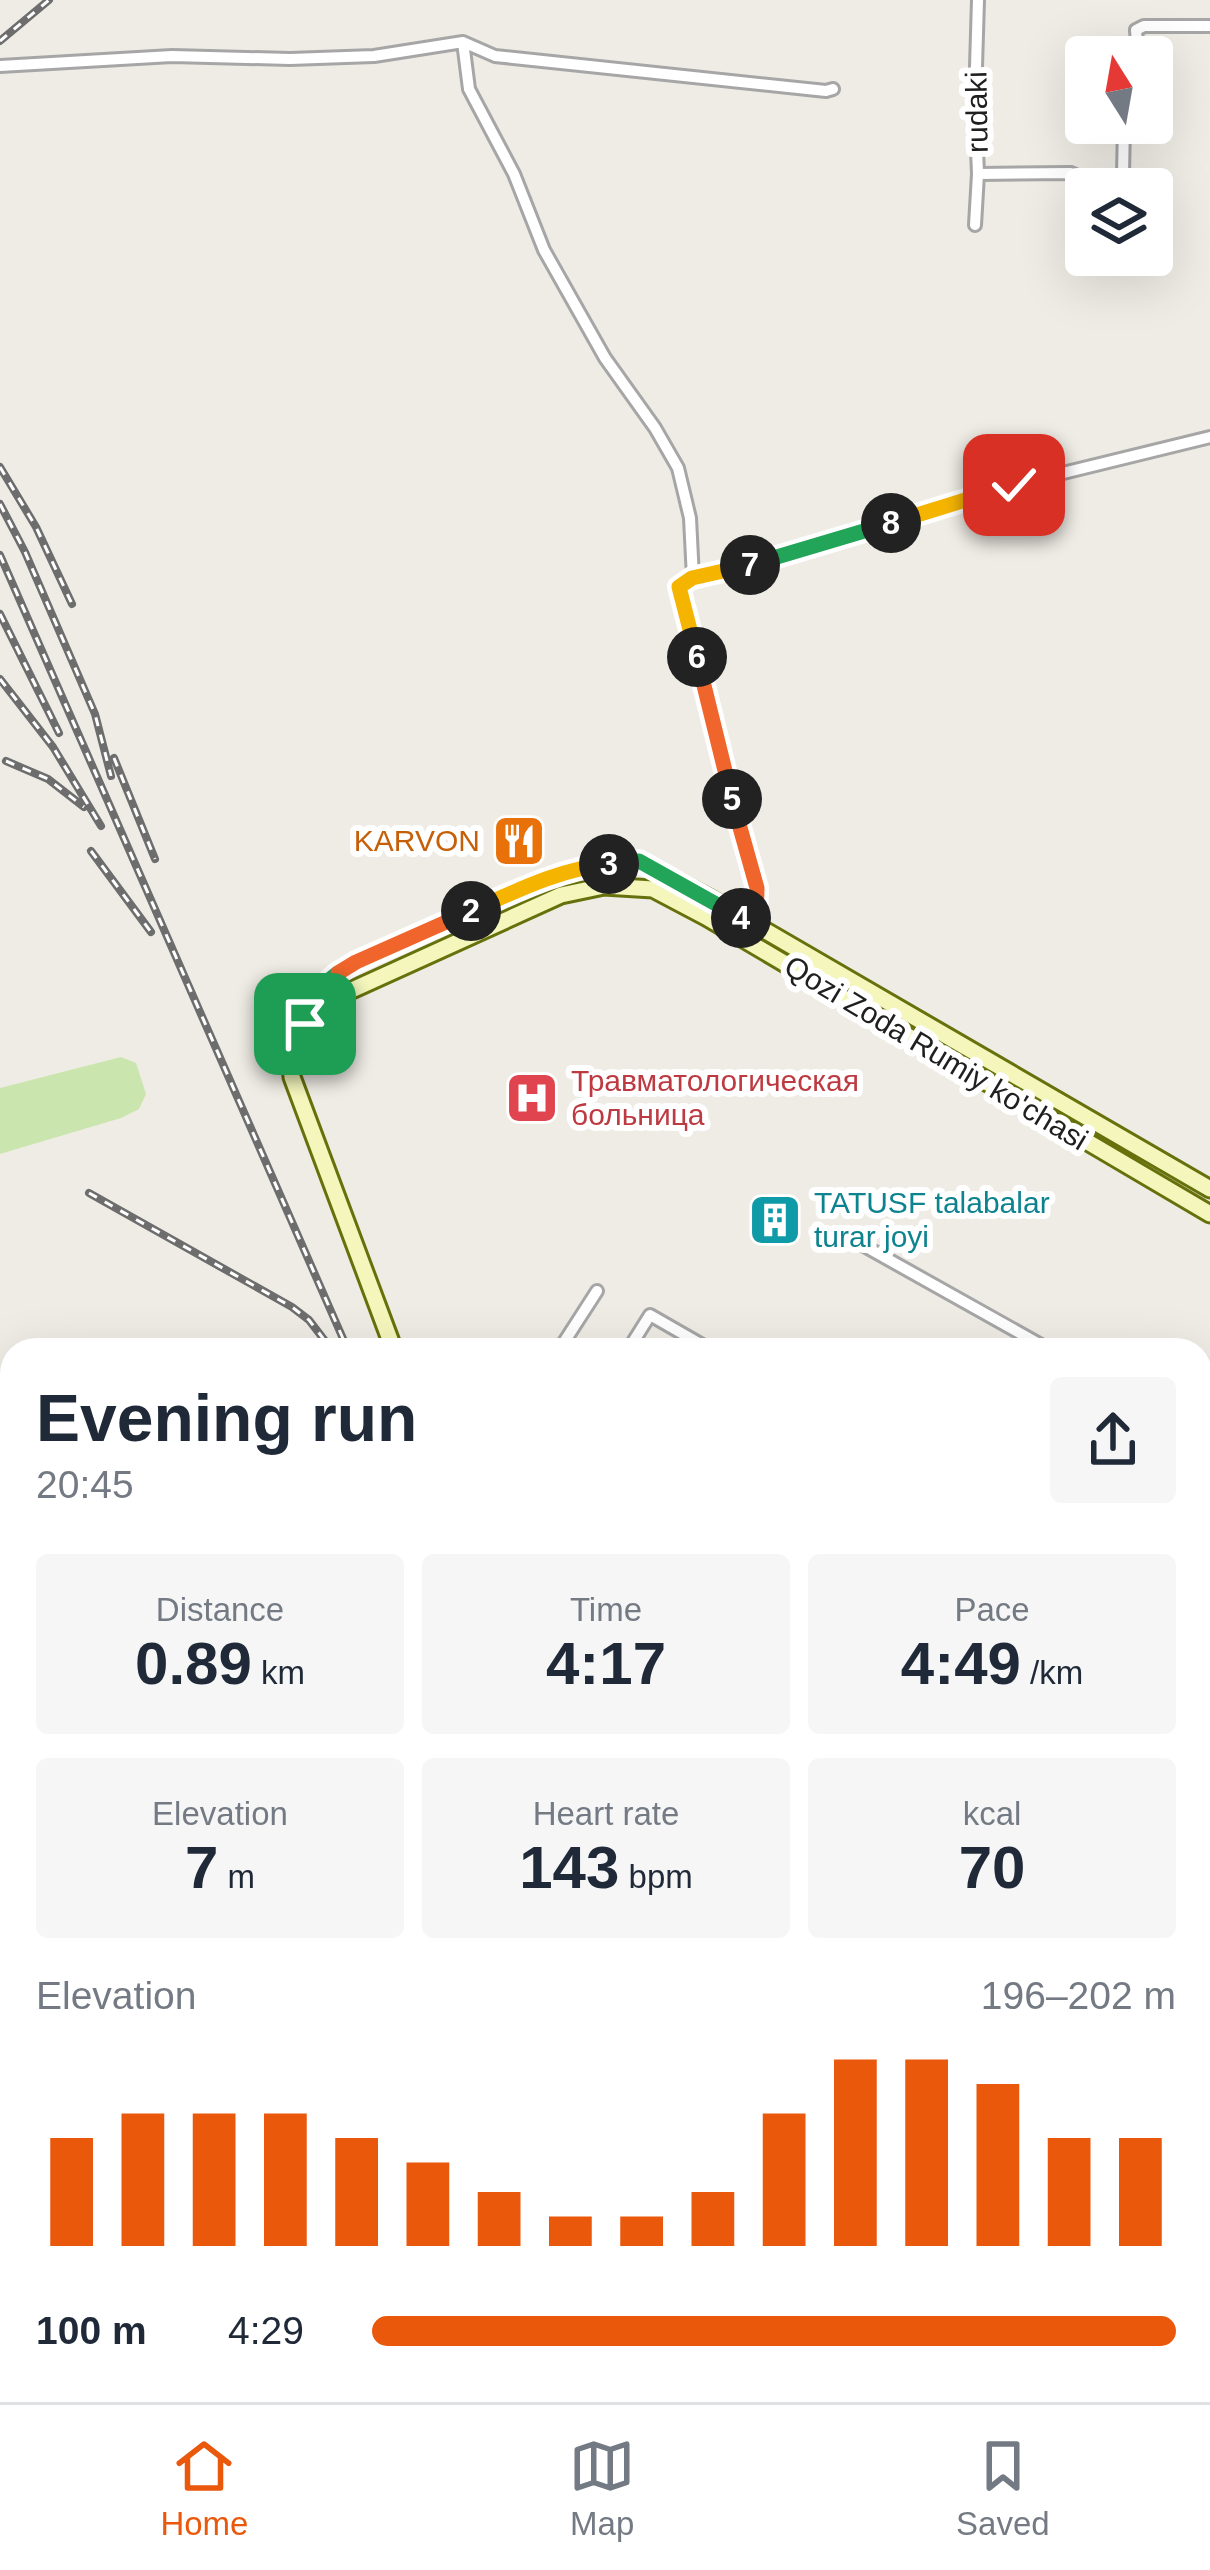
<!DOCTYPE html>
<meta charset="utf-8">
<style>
:root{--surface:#fff;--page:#f6f6f7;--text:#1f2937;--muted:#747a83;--line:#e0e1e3;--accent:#ea580c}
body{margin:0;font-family:Arial,sans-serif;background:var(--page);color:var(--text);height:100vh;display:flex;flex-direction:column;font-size:45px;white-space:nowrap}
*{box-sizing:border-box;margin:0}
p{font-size:39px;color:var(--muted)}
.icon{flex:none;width:66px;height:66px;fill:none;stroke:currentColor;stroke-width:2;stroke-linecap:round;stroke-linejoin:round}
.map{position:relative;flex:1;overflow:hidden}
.side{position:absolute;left:0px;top:1338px;width:1212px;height:1065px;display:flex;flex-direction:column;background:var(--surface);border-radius:36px 36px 0 0;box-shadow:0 12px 48px #0002}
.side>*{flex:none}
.needle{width:78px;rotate:349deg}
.controls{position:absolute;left:1065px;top:36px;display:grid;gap:24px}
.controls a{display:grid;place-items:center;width:108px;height:108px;border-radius:12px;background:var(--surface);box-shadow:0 12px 48px #0002;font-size:60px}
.pin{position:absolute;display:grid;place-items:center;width:102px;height:102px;color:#fff;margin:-51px;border-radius:24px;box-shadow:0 6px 18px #0006}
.km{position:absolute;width:60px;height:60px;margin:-30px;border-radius:50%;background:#222;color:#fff;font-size:33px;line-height:60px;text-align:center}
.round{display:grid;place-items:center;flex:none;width:126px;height:126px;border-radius:12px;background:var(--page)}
.headline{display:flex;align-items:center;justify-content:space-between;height:204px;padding:0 36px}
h1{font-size:66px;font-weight:600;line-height:90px}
.stats{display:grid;grid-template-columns:repeat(3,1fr);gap:18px;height:204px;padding:12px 36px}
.stats div{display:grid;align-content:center;border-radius:12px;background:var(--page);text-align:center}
.stats b{font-size:60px;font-weight:600}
.stats small{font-size:33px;font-weight:400}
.stats p{font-size:33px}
.chart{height:336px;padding:24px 36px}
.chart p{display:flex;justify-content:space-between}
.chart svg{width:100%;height:216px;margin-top:12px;stroke:var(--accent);stroke-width:6}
ul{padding:0 36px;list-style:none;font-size:39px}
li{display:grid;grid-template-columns:192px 144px 1fr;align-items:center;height:90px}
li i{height:30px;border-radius:15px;background:var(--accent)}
.dock{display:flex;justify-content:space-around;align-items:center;height:168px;border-top:3px solid var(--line);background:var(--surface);font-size:33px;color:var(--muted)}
.dock a{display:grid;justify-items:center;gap:6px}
.dock .on{color:var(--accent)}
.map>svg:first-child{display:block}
.grass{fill:#cae6ae}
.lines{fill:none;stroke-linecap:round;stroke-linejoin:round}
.street-casing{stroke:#a6a6a6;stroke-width:16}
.secondary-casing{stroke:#66710b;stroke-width:21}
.primary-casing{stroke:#916308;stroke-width:22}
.street{stroke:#fff;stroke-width:10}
.secondary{stroke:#f4f6bc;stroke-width:15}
.primary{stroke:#f7d2a3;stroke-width:16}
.rail-casing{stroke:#6d6d6d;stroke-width:8}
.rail{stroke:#fff;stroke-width:3;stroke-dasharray:9;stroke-linecap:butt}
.split-1-casing{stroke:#fff;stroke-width:24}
.split-2-casing{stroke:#fff;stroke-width:24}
.split-3-casing{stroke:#fff;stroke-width:24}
.split-4-casing{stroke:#fff;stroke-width:24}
.split-5-casing{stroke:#fff;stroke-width:24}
.split-6-casing{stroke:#fff;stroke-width:24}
.split-7-casing{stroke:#fff;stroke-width:24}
.split-8-casing{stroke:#fff;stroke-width:24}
.split-9-casing{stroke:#fff;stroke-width:24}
.split-1{stroke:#22a559;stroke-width:15}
.split-2{stroke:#f0652b;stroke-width:15}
.split-3{stroke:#f5b400;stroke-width:15}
.split-4{stroke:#22a559;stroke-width:15}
.split-5{stroke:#f0652b;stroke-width:15}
.split-6{stroke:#f0652b;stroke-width:15}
.split-7{stroke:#f5b400;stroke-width:15}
.split-8{stroke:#22a559;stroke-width:15}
.split-9{stroke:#f5b400;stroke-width:15}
.labels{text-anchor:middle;stroke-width:12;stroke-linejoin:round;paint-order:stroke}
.street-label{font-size:30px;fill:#1f1f1f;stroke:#fff}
.food-label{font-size:30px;fill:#c56008;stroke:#fff;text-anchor:end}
.health-label{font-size:30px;fill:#be3a42;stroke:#fff;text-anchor:start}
.culture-label{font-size:30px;fill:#0d838f;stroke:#fff;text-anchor:start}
</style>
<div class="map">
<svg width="1210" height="2402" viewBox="0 0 1210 2402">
<rect width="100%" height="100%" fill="#efece5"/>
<!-- grass -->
<path class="grass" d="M121,1057L136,1063L146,1094L139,1109L121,1118L0,1154V1088Z"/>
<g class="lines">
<!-- street casing -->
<g class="street-casing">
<path id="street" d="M463,42L469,89L514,174L544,250L605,358L655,428L678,468L690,518L693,578
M1138,57L1136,30L1144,26H1210
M0,66L172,56L290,59L374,56L463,42L495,56L826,91L833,89
M978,174L1071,173C1085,181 1107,178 1123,175L1124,123
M975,225L978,174L975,100L978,0
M756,926L757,888L679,587L693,578L779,558L1014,485L1210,437
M859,1243L1050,1350
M559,1350L597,1291
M628,1350L650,1315L711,1350
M1200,1435L1210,1441
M1200,1534L1210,1539
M1200,1630L1210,1636
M1200,1828L1210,1834
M0,1982L12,1979"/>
</g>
<!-- secondary casing -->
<g class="secondary-casing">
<path id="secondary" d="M297,1041L312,1014L332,999L561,895L604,886L653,889L706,917L1210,1214
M394,1350L292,1077C285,1014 304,993 356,962L477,908L591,865L639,861L709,898L1210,1189"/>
</g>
<!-- primary casing -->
<g class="primary-casing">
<path id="primary" d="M0,1509L12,1511
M0,1525L12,1527
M1200,2180L1210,2186
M1200,2199L1210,2205"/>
</g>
<!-- street -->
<use href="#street" class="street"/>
<!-- secondary -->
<use href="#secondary" class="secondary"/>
<!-- primary -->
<use href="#primary" class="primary"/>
<!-- rail casing -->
<g class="rail-casing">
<path id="rail" d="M0,41L49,0
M0,467L36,527L72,604
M0,504L25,552L95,714L111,776
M0,555L348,1350
M0,614L59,733
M0,679L53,747L101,826
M114,758L155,859
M6,761L48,779L84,807
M91,851L151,932
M89,1193L292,1307L309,1320L332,1350
M410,2391L414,2402
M28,2402L68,2391"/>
</g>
<!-- rail -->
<use href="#rail" class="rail"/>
</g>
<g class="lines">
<!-- split-1 casing -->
<g class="split-1-casing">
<path id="split-1" d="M305,1024L290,1061C287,1020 307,997 338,973"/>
</g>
<!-- split-2 casing -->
<g class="split-2-casing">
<path id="split-2" d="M338,973L356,962L471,911"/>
</g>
<!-- split-3 casing -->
<g class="split-3-casing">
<path id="split-3" d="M471,911C514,892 562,868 609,864"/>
</g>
<!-- split-4 casing -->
<g class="split-4-casing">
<path id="split-4" d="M609,864L639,861L741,918"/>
</g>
<!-- split-5 casing -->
<g class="split-5-casing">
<path id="split-5" d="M732,799L757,888L756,926L741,918"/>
</g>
<!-- split-6 casing -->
<g class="split-6-casing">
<path id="split-6" d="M697,657L732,799"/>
</g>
<!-- split-7 casing -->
<g class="split-7-casing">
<path id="split-7" d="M697,657L679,587L692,578L750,565"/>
</g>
<!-- split-8 casing -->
<g class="split-8-casing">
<path id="split-8" d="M750,565L891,523"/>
</g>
<!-- split-9 casing -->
<g class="split-9-casing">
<path id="split-9" d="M891,523L1014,485"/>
</g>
<!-- split-1 -->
<use href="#split-1" class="split-1"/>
<!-- split-2 -->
<use href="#split-2" class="split-2"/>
<!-- split-3 -->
<use href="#split-3" class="split-3"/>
<!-- split-4 -->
<use href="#split-4" class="split-4"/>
<!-- split-5 -->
<use href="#split-5" class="split-5"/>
<!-- split-6 -->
<use href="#split-6" class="split-6"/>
<!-- split-7 -->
<use href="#split-7" class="split-7"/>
<!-- split-8 -->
<use href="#split-8" class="split-8"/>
<!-- split-9 -->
<use href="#split-9" class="split-9"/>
</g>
<!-- icons -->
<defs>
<g id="restaurant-square" transform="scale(2.7)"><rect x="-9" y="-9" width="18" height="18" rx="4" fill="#e8710a" stroke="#fff"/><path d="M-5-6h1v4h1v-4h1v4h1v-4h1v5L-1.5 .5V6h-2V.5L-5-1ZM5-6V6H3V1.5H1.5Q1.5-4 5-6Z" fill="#fff"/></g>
<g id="hospital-square" transform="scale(2.7)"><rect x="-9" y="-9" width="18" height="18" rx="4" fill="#e0444e" stroke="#fff"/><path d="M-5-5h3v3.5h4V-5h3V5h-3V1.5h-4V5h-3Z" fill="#fff"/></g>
<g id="building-square" transform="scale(2.7)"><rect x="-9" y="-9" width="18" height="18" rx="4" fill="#0f9aa8" stroke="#fff"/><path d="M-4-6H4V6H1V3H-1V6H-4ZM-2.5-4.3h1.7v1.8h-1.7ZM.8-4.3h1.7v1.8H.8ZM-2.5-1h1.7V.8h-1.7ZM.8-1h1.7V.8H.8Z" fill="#fff"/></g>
</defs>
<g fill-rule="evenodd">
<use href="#restaurant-square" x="519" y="841"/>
<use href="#hospital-square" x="532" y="1098"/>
<use href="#building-square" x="775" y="1220"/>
</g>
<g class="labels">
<!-- street labels -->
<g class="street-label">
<text transform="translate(977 112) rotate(-91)" y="10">rudaki</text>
<text transform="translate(936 1053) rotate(31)" y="10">Qozi Zoda Rumiy ko'chasi</text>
</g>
<!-- food labels -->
<g class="food-label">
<text x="480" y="851">KARVON</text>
</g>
<!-- health labels -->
<g class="health-label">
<text x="571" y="1091">Травматологическая<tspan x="571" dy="34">больница</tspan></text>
</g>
<!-- culture labels -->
<g class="culture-label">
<text x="814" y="1213">TATUSF talabalar<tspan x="814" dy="34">turar joyi</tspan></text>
</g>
</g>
</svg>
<div class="controls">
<a><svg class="needle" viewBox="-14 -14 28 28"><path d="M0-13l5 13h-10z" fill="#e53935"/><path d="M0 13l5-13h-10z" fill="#747a83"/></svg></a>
<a><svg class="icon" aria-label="layers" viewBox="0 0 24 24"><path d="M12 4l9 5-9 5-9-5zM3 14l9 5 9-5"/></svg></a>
</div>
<div class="pin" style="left:305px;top:1024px;background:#1e9e55"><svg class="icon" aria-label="arrive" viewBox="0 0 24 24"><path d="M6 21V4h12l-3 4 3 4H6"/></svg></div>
<div class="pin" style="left:1014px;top:485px;background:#d93025"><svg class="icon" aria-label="check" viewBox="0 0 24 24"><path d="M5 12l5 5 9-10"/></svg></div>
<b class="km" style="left:471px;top:911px">2</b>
<b class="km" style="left:609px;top:864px">3</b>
<b class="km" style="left:741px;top:918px">4</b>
<b class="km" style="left:732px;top:799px">5</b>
<b class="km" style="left:697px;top:657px">6</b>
<b class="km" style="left:750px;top:565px">7</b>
<b class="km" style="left:891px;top:523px">8</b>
<section class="side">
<div class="headline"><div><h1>Evening run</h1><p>20:45</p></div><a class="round"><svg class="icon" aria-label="share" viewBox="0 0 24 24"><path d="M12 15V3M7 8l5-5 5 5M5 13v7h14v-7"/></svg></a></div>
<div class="stats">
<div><p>Distance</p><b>0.89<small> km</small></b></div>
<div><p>Time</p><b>4:17</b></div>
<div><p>Pace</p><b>4:49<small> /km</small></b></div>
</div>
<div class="stats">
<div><p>Elevation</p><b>7<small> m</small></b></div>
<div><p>Heart rate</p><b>143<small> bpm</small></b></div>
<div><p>kcal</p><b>70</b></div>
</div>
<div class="chart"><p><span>Elevation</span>196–202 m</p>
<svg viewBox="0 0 160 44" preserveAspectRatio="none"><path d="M5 44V22M15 44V17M25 44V17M35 44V17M45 44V22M55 44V27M65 44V33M75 44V38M85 44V38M95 44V33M105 44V17M115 44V6M125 44V6M135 44V11M145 44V22M155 44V22"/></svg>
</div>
<ul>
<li><b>100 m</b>4:29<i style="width:100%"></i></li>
</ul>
</section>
</div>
<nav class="dock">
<a class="on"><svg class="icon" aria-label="home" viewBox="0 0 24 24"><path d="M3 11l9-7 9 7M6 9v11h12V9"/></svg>Home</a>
<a><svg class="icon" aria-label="map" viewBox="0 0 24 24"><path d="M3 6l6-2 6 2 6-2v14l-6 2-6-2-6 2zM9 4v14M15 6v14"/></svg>Map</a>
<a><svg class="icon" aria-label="saved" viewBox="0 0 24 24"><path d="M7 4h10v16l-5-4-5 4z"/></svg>Saved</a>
</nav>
